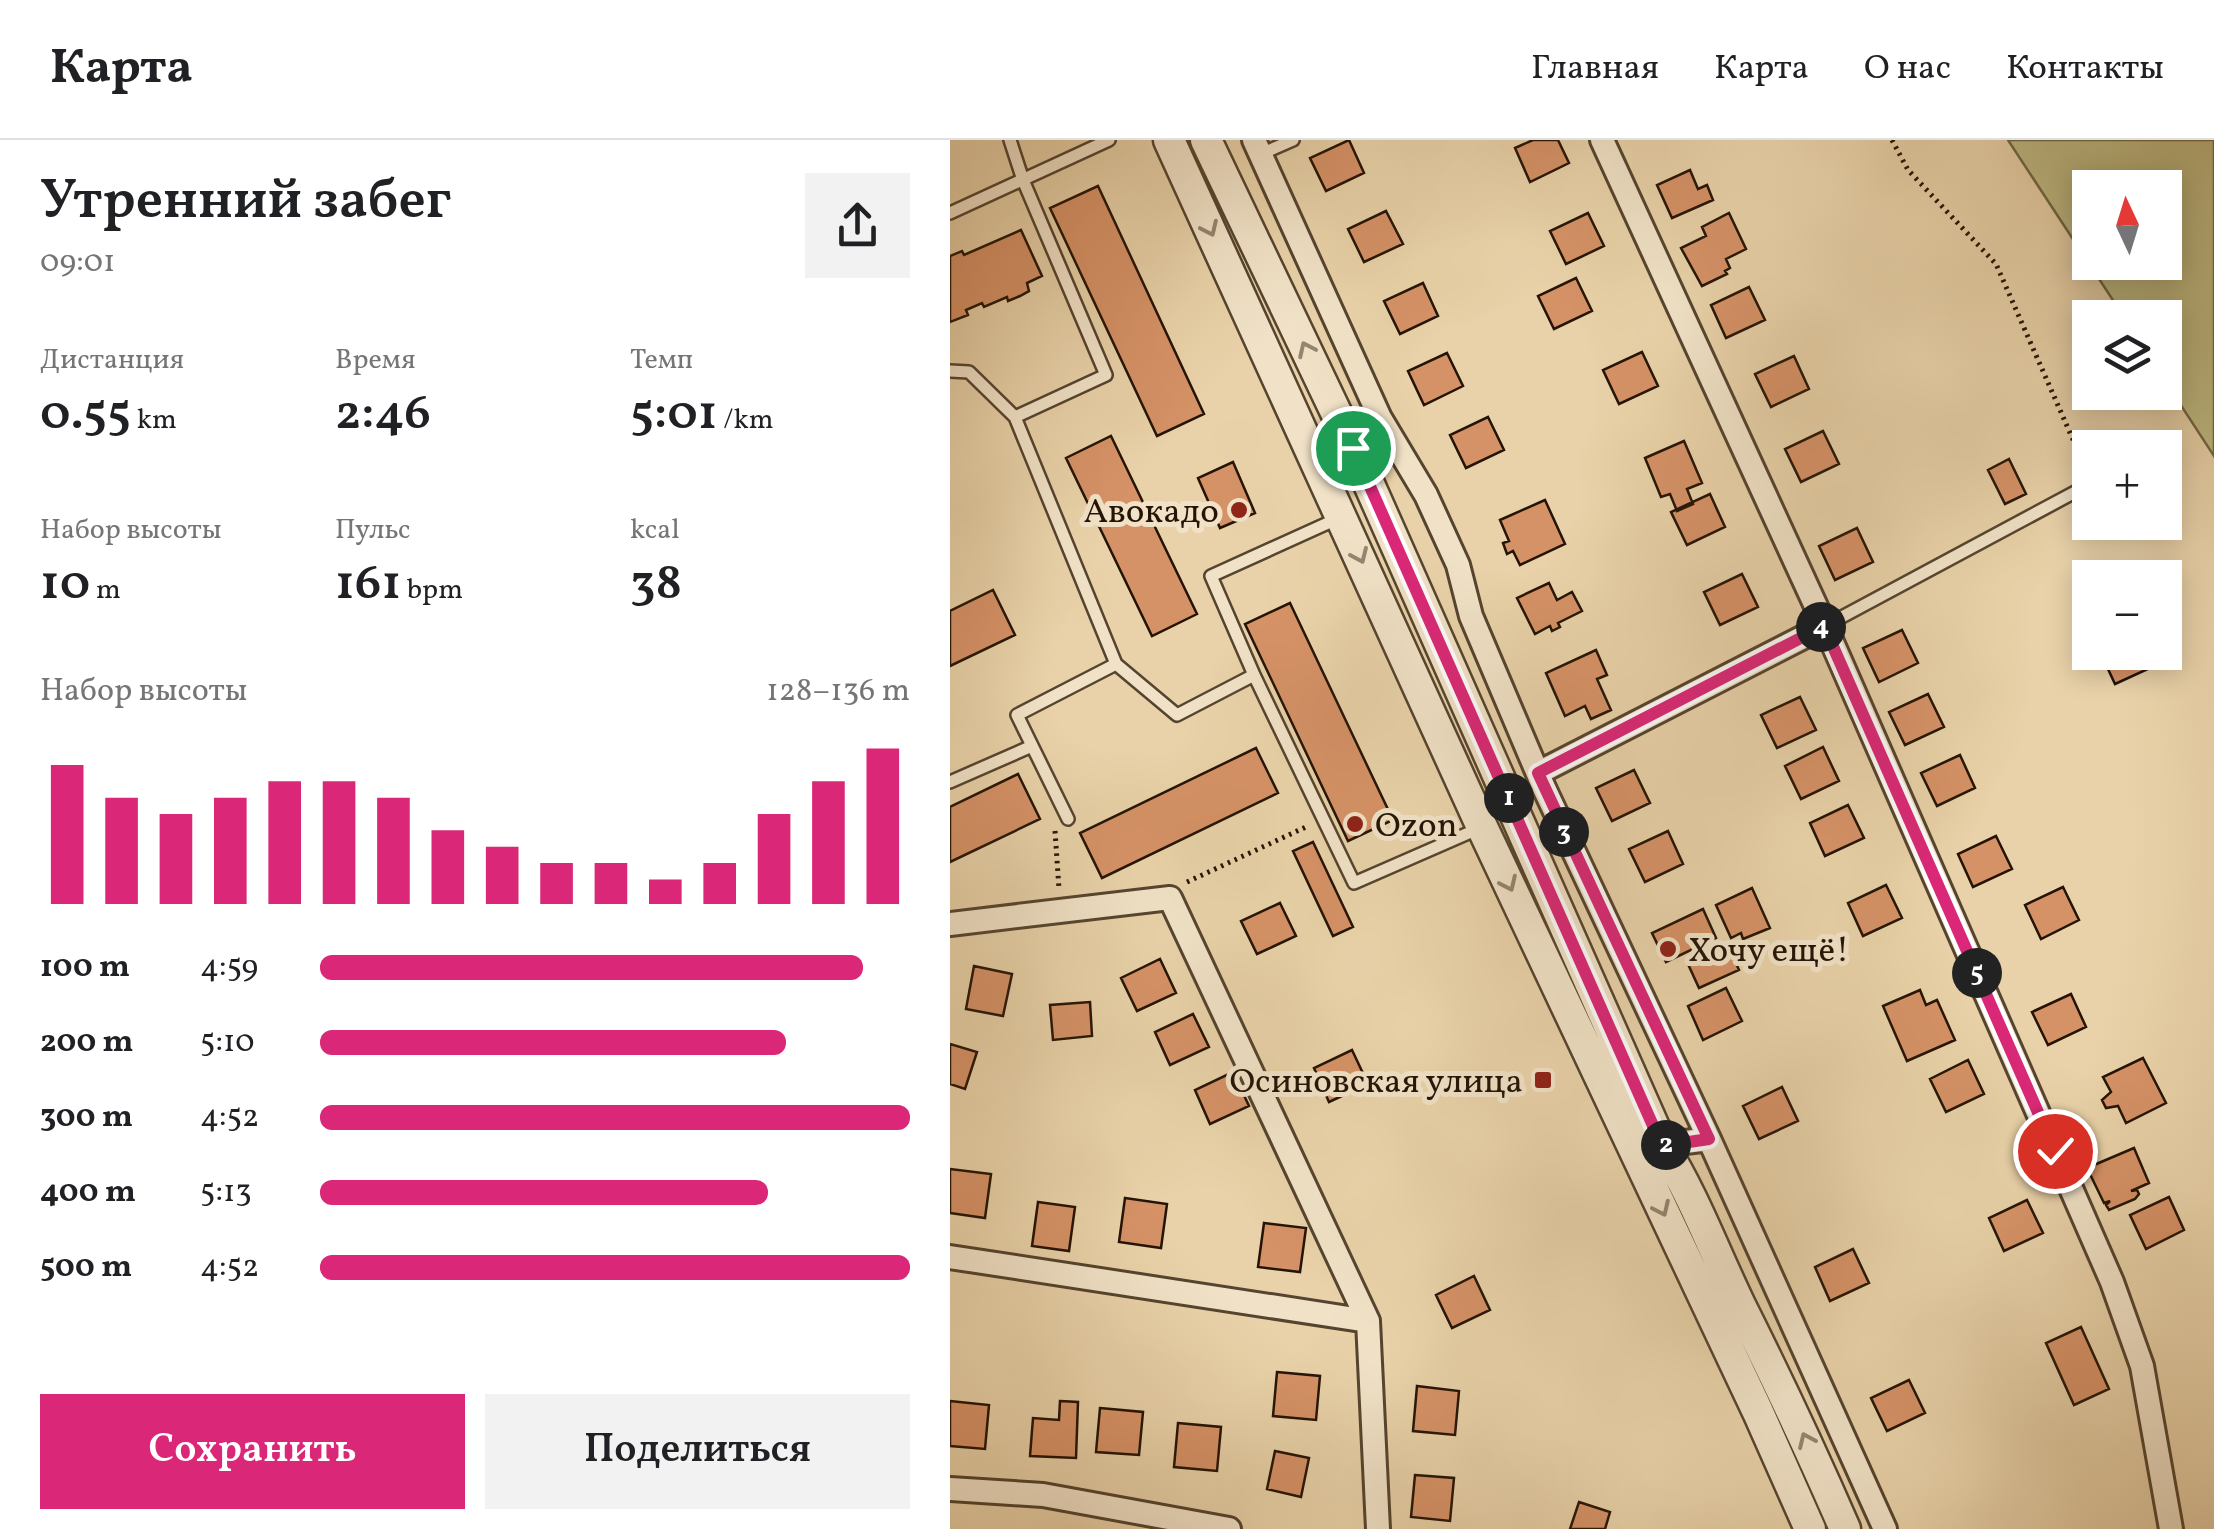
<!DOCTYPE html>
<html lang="ru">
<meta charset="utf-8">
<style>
:root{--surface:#fff;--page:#f2f2f2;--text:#202124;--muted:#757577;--line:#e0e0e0;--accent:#db2777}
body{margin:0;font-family:Vollkorn,serif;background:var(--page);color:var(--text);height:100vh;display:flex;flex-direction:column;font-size:38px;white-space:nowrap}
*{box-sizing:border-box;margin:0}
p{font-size:32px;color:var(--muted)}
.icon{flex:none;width:55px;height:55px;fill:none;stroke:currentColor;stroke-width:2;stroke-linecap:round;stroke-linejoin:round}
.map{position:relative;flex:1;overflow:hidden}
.sheet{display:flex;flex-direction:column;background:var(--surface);width:950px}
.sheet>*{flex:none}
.needle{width:65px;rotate:356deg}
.controls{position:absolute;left:1122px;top:30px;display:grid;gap:20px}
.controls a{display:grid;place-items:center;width:110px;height:110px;border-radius:0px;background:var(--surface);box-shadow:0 5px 25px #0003;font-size:50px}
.pin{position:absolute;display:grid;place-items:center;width:85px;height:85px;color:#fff;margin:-42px;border:5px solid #fff;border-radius:50%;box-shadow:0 2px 10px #0007}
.km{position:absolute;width:50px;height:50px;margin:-25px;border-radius:50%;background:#222;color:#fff;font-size:28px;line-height:50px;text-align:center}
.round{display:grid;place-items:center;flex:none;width:105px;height:105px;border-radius:0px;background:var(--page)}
.overview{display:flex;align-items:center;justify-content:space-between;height:170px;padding:0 40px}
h1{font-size:55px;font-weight:600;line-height:75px}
.stats{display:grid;grid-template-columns:repeat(3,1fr);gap:15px;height:170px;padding:10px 40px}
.stats div{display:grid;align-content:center}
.stats b{font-size:50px;font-weight:600}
.stats small{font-size:28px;font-weight:400}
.stats p{font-size:28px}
.chart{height:280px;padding:20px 40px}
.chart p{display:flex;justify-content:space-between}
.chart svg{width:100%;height:180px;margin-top:10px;stroke:var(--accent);stroke-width:6}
.cta{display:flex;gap:20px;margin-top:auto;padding:20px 40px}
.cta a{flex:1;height:115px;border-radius:0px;background:var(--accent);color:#fff;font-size:40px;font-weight:600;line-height:115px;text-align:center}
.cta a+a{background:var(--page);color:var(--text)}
ul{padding:0 40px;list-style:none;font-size:32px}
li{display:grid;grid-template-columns:160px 120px 1fr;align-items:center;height:75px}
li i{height:25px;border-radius:12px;background:var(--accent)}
header{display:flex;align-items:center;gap:60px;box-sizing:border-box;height:140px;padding:0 50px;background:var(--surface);border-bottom:2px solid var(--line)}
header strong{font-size:48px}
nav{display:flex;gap:55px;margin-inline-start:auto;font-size:35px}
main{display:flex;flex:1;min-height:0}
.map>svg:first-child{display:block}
.green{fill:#beba83;stroke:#716744;stroke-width:2.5;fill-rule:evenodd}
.building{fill:#d69267;stroke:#241406;stroke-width:2.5}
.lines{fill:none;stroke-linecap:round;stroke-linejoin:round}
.service-casing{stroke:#55442f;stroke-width:16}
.minor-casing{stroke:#55442f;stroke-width:28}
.tertiary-casing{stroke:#55442f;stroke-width:35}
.path{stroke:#241406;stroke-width:5;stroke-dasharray:2.5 5;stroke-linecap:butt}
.service{stroke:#f1e2c7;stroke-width:11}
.minor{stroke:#f1e2c7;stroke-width:22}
.tertiary{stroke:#f1e2c7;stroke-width:30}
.oneway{stroke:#958570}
.route-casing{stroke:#fff;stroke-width:20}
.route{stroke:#db2777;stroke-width:12}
.poi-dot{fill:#8f2418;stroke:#f1e2c7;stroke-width:4}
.labels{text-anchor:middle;stroke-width:10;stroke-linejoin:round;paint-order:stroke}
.poi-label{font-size:35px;fill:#241406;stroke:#f1e2c7;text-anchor:end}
</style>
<header>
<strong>Карта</strong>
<nav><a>Главная</a><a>Карта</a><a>О нас</a><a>Контакты</a></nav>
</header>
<main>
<section class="sheet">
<div class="overview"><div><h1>Утренний забег</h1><p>09:01</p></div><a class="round"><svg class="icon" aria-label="share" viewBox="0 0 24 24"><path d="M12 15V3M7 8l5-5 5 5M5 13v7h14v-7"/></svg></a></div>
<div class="stats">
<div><p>Дистанция</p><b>0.55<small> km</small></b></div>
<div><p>Время</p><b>2:46</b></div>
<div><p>Темп</p><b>5:01<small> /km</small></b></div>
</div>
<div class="stats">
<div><p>Набор высоты</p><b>10<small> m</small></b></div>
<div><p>Пульс</p><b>161<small> bpm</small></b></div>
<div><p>kcal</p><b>38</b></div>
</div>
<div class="chart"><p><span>Набор высоты</span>128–136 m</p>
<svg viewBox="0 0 160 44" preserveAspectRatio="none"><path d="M5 44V10M15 44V18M25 44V22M35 44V18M45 44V14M55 44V14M65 44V18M75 44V26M85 44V30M95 44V34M105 44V34M115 44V38M125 44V34M135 44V22M145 44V14M155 44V6"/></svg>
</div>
<ul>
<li><b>100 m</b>4:59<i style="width:92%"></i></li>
<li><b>200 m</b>5:10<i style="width:79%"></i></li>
<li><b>300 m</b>4:52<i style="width:100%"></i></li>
<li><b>400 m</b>5:13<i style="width:76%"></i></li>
<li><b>500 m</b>4:52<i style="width:100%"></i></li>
</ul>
<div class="cta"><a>Сохранить</a><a>Поделиться</a></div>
</section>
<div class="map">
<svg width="1264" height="1389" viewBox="0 0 1264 1389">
<rect width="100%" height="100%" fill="#e9d2a9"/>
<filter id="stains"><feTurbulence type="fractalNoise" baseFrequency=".002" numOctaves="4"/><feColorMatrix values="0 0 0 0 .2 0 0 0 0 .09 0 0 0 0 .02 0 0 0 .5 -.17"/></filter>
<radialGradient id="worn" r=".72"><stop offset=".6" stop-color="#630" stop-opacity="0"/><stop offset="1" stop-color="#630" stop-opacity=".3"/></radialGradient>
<!-- green -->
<path class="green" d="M1058,0H1264V316L1215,241V178L1174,177ZM1140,48H1215V122H1140Z"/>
<!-- building -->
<path class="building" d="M399,0L414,33L376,51L360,18Z
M583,0H608L619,23L580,42L565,8Z
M740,30L748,49L757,45L763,60L722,78L707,45Z
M148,46L254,274L207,296L100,68Z
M436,71L453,104L414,122L398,89Z
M638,73L654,106L616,124L600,91Z
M779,73L796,109L776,119L780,128L775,131L777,134L752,146L731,108L756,96L752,87Z
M71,90L92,136L77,143L79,151L70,156L58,161L57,157L34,167L32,163L16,170L18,175L0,182V116L12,111L14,115Z
M626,138L642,171L604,189L588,156Z
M473,143L488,176L450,194L434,161Z
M799,147L815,180L776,198L761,165Z
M692,212L708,246L669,264L653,230Z
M497,213L513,246L474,265L458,231Z
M844,216L859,249L821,267L805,234Z
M538,277L554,310L516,328L500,295Z
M873,291L889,324L851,342L835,309Z
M161,296L247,474L202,496L116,318Z
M734,301L752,343L737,349L743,364L727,371L720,354L711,357L695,318Z
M1059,319L1076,354L1055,364L1038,330Z
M283,322L305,373L270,388L248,338Z
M760,354L775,387L737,405L721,372Z
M595,360L615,404L570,425L563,411L557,414L553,403L559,401L550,380Z
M907,388L923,422L885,440L869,406Z
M792,434L808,467L770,485L754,452Z
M599,443L607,460L622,452L632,471L608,483L610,487L602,491L600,486L585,494L567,458Z
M43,450L65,495L0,526V471Z
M340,463L443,680L398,701L295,484Z
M952,490L968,523L929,542L913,508Z
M646,510L657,535L647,539L661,570L641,579L635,566L615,576L596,533Z
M1160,512H1204L1211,523L1165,544L1152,516Z
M978,554L994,587L955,605L939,572Z
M850,557L866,590L827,608L811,575Z
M873,607L889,641L851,659L835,626Z
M306,608L328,653L152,738L130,693Z
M1010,615L1025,648L987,666L971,633Z
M684,630L700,663L662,681L646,648Z
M68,634L90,679L0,722V667Z
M898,665L914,698L875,716L860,683Z
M718,691L733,724L695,742L679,709Z
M1046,696L1062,729L1023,747L1008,714Z
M363,702L403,787L383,796L343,711Z
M936,745L952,778L913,796L898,763Z
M1113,747L1129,780L1091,799L1075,765Z
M802,748L820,788L793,799L791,793L781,798L766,765Z
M330,763L346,796L307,814L291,781Z
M753,769L766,798L716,822L702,793Z
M778,806L789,830L749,848L738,824Z
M210,819L226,853L187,871L171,838Z
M24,826L62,834L53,876L16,869Z
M776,848L792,881L753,900L738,866Z
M970,850L976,865L987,860L1005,900L957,921L933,866Z
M1121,854L1136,887L1098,905L1082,872Z
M140,862L142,896L103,900L100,865Z
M243,874L259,907L220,925L205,892Z
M0,904L27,912L15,949L0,944Z
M402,910L418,944L379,962L364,928Z
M1193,918L1216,963L1176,983L1168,966L1156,968L1152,960L1161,952L1153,937Z
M1018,920L1034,954L996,972L980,939Z
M283,932L299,966L260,984L245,950Z
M832,947L848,981L809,999L793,966Z
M1184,1008L1199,1043L1181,1051L1187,1050L1189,1054L1185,1059L1159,1070L1156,1065L1160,1061L1154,1063L1137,1028Z
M0,1029L41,1034L35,1078L0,1073Z
M1219,1057L1234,1090L1196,1109L1180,1075Z
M175,1058L217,1064L211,1108L169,1102Z
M1077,1060L1093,1093L1054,1111L1039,1078Z
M88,1062L125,1067L119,1111L82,1106Z
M314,1083L356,1088L350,1132L308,1127Z
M903,1109L919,1143L880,1161L865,1127Z
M524,1136L540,1170L502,1188L486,1155Z
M1131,1187L1159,1249L1124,1265L1096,1203Z
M327,1232L370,1236L366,1280L323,1276Z
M959,1240L975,1273L937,1291L921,1258Z
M467,1246L509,1251L505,1295L463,1291Z
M0,1261L39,1265L35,1309L0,1306Z
M110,1261L128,1262L126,1318L80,1316L83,1278L109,1280Z
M150,1268L193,1272L189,1315L146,1312Z
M228,1283L271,1287L267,1331L224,1327Z
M325,1311L359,1318L351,1357L317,1349Z
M465,1335L504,1338L500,1381L461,1377Z
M629,1362L660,1372L655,1389H620Z"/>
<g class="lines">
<!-- service casing -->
<g class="service-casing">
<path id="service" d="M60,0L73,40L156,235L65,277L166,524
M311,14L343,0
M0,73L159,0
M0,231L19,232L65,277
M389,378L261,436L304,535L404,743L530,688
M875,486L1140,344
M0,642L82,606
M118,679L67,575L166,524L227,575L304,535"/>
</g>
<!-- minor casing -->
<g class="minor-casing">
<path id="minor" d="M304,0L430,278L476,355L508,425L521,476L594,648L759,999L935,1389
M652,0L875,486L1162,1142L1192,1226L1221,1389
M588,633L875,486
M0,784L220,758L418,1181L428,1389
M712,1005L759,999
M0,1117L418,1181
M0,1349L93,1355L279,1389"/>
</g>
<!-- tertiary casing -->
<g class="tertiary-casing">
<path id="tertiary" d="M219,0L532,687L808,1272L860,1389
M256,0L403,308L712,1005C744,1056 764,1111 790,1165C827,1239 862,1313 895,1389"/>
</g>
<!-- path -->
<path class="path" d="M942,0L958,30L1046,124L1135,327
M105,691L109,749
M237,742L358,686"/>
<!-- service -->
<use href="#service" class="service"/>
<!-- minor -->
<use href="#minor" class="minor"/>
<!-- tertiary -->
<use href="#tertiary" class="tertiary"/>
</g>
<!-- one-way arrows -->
<defs><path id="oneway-chevron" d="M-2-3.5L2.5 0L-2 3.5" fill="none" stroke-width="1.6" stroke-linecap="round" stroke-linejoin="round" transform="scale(2.5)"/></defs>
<g class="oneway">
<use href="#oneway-chevron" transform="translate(260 89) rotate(65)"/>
<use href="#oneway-chevron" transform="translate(356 209) rotate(-115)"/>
<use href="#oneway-chevron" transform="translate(410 416) rotate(66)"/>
<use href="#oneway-chevron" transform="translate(559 744) rotate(65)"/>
<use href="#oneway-chevron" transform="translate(712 1069) rotate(65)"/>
<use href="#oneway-chevron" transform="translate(856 1300) rotate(-114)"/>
</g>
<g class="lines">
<!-- route casing -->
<g class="route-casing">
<path id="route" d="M403,308L712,1006L759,999L588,633L874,486L1105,1011"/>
</g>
<!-- route -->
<use href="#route" class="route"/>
</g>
<!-- markers -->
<g class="poi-dot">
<circle cx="289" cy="370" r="10"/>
<circle cx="405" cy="684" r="10"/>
<circle cx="718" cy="809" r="10"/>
<rect x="583" y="930" width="20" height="20" rx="5"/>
</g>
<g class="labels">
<!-- poi labels -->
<g class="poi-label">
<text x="269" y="382">Авокадо</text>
<text x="425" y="696" text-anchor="start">Ozon</text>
<text x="738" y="821" text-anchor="start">Хочу ещё!</text>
<text x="573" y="952">Осиновская улица</text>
</g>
</g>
<rect width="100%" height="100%" filter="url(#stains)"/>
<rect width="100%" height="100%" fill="url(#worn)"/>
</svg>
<div class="controls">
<a><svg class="needle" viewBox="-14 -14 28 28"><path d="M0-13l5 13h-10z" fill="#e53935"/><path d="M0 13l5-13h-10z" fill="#757577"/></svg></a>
<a><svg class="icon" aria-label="layers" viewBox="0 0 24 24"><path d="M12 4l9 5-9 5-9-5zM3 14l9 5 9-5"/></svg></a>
<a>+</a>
<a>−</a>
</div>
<div class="pin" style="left:403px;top:308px;background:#1e9e55"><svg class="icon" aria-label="arrive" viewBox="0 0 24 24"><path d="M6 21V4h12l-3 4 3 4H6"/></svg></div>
<div class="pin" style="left:1105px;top:1011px;background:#d93025"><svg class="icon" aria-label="check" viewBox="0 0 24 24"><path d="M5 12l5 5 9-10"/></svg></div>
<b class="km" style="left:559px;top:658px">1</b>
<b class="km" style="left:716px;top:1005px">2</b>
<b class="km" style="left:614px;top:692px">3</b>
<b class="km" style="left:871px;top:487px">4</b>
<b class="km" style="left:1027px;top:833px">5</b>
</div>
</main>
